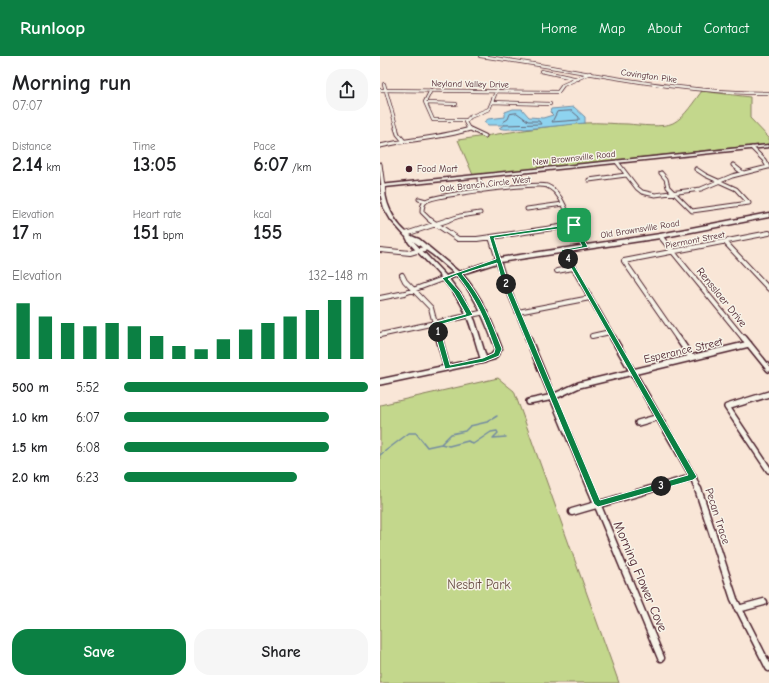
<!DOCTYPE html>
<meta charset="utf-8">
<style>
:root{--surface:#fff;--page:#f6f6f6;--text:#202124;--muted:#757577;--accent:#0b8043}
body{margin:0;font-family:"Comic Neue",sans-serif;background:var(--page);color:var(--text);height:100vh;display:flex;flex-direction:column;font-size:15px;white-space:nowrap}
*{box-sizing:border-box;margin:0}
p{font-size:13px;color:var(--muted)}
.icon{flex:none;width:22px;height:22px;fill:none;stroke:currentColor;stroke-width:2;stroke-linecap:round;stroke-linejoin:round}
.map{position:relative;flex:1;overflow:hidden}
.details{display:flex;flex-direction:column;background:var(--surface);width:380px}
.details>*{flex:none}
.pin{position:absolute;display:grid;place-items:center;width:34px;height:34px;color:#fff;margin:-17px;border-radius:8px;box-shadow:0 2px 6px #0006}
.km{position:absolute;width:20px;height:20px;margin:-10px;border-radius:50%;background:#222;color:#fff;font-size:11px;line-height:20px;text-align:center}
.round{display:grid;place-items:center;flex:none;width:42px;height:42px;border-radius:16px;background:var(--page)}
.head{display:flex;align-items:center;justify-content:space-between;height:68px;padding:0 12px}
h1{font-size:22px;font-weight:800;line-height:30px}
.stats{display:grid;grid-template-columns:repeat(3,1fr);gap:6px;height:68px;padding:4px 12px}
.stats div{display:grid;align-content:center}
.stats b{font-size:20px;font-weight:800}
.stats small{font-size:11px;font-weight:400}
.stats p{font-size:11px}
.chart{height:112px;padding:8px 12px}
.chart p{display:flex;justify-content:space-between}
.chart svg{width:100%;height:72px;margin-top:4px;stroke:var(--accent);stroke-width:6}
.button{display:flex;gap:8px;margin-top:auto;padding:8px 12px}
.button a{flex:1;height:46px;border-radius:16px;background:var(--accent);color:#fff;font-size:16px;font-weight:800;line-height:46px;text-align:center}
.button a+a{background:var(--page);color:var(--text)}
ul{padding:0 12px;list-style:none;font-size:13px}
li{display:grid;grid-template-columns:64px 48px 1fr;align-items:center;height:30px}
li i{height:10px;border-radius:5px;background:var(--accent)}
header{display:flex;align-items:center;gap:24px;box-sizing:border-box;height:56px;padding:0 20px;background:var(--accent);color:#fff}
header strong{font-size:19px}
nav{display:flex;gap:22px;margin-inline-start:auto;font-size:14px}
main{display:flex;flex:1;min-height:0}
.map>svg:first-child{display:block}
.green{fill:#c3d78c;stroke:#867b5c}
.water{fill:#8ed3ef;stroke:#738ba1}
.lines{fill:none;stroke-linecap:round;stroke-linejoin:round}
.shore{stroke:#656779;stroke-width:1}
.stream{stroke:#738ba1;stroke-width:1.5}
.street-far4-casing{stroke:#4a1f2b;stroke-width:4}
.street-far3-casing{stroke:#4a1f2b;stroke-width:5}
.street-far2-casing{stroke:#4a1f2b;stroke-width:6}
.street-far1-casing{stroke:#4a1f2b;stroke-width:8}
.street-casing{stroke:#4a1f2b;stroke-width:9}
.secondary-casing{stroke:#4a1f2b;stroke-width:3}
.street-far4{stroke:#f7f3e8;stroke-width:2.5}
.street-far3{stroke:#f7f3e8;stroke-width:3}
.street-far2{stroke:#f7f3e8;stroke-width:4}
.street-far1{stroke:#f7f3e8;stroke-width:5}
.street{stroke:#f7f3e8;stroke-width:6}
.secondary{fill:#f7f3e8;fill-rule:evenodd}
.route{fill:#0b8043;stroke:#fff;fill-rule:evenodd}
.poi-dot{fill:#4a1f2b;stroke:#f7f3e8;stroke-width:1.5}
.labels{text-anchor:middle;stroke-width:3;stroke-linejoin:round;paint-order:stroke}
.far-street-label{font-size:9px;fill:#4a1f2b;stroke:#f7f3e8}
.far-poi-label{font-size:9px;fill:#4a1f2b;stroke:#f7f3e8;text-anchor:start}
.street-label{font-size:11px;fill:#4a1f2b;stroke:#f7f3e8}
.near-street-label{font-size:13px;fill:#4a1f2b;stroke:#f7f3e8}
.near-park-label{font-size:13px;fill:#684d43;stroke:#f7f3e8}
</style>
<header>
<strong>Runloop</strong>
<nav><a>Home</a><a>Map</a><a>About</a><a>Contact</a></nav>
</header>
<main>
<section class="details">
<div class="head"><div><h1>Morning run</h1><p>07:07</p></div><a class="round"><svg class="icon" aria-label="share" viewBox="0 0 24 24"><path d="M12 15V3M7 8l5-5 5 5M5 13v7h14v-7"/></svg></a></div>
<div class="stats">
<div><p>Distance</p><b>2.14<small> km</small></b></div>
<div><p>Time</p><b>13:05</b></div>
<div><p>Pace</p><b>6:07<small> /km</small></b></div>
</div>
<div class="stats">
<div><p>Elevation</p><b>17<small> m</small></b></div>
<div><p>Heart rate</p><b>151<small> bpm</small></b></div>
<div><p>kcal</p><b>155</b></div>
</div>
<div class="chart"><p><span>Elevation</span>132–148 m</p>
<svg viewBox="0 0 160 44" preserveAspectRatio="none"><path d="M5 44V10M15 44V18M25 44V22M35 44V24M45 44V22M55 44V24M65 44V30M75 44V36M85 44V38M95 44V32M105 44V26M115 44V22M125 44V18M135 44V14M145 44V8M155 44V6"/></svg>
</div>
<ul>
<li><b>500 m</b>5:52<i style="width:100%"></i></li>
<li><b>1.0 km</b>6:07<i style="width:84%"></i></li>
<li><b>1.5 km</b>6:08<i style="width:84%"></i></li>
<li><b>2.0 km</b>6:23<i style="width:71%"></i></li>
</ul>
<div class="button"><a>Save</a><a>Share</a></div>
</section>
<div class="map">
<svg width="389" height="627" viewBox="0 0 389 627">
<rect width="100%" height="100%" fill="#f9e6d7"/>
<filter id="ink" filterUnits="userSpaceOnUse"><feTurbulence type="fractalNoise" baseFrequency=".025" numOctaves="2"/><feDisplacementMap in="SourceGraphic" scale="8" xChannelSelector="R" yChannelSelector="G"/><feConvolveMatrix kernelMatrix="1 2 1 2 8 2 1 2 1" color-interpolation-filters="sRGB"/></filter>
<g filter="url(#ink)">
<!-- green -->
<path class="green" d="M322,35L370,41V62L389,82V88L93,119L78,84C120,78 163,70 205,67C219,66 234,68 248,68C259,69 283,72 293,67C305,61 314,45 322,35Z
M118,322L134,335L239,627H0V349Z"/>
<!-- water -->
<path class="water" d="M194,51L205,61V67L145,73C137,71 127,75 119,72L124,69H108L104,66L108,63L125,61V56L133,53H142L149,61L163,62L173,59L170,56L171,53Z"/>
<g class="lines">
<!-- shore -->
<path class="shore" d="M192,55L199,61V64L172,66L177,56Z
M137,57L148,65H159L161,68L124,69L123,66L128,63L130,58Z"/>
<!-- stream -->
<path class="stream" d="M61,388L69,390L88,385L93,388L111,376L117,375L118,377L113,382L126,381
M0,399L29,377H36L47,391L61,388L71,378L85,375L90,370L107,366L117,360"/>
<!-- street-far4 casing -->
<g class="street-far4-casing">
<path id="street-far4" d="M100,0C196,13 291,37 389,37
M161,15L198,23
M4,28L17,73
M0,34L178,36L183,29L210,17
M51,34L45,46L53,64H85
M112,46L170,48
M46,47L76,48
M89,73L85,66L90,61L109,53L118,31"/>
</g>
<!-- street-far3 casing -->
<g class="street-far3-casing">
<path id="street-far3" d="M16,72L18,78L23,84
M88,72L105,80
M0,90C30,83 61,82 90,73
M237,106L257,132L262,136L275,139L321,133L352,120L388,111L384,104L372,92
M0,108L3,130
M353,109L363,117
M281,117L286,123L288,131L312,155L369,147L356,133L325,119L316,113
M99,123L101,135
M209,124L246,119
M39,143L46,145
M147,153L183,148
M51,165L42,156C42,152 42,148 46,145C55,139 157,126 167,130C180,135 186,154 191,165
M65,165L80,160L100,157"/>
</g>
<!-- street-far2 casing -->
<g class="street-far2-casing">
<path id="street-far2" d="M50,164L78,183H97L193,169
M191,164L205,191
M26,178L68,164
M280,180L364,283
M111,181L125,226L149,283
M345,186L389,233
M0,194L30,197L47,192
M183,194L234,283
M177,215L193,212
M22,219L25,225L51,252L59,283
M0,242L25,237L65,222
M138,256L210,242
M0,279L105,256
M212,280L230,276
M298,283L244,205L389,177"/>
</g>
<!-- street-far1 casing -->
<g class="street-far1-casing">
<path id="street-far1" d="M59,282L67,312
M148,282L211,434
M233,282L313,421L318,434
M298,282L311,301
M364,282L389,313
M0,326L104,304
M389,338L347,351L389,414
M149,346L173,341L199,329L369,288
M258,367L279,361
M267,434L313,421"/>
</g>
<!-- street casing -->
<g class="street-casing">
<path id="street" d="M211,433L281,602
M318,433L354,543L389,612
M192,456L271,433
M358,553L384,546"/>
</g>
<!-- secondary casing -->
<g class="secondary-casing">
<path id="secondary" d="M389,89V91L5,131C4,150 20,178 39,183L79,216L119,202L280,178L389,157V161L280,182L120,206L82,218C102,240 112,266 122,293L115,303L104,306L101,304C95,285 90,263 80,246C66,224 47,206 29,187L26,181L11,164L4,152L1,141L0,129ZM33,185L53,199L74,217L66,220ZM77,220C97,241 105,266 116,293L111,299L106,301L95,265L86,246L69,223Z"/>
</g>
<!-- street-far4 -->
<use href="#street-far4" class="street-far4"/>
<!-- street-far3 -->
<use href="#street-far3" class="street-far3"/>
<!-- street-far2 -->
<use href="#street-far2" class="street-far2"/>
<!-- street-far1 -->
<use href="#street-far1" class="street-far1"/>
<!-- street -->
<use href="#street" class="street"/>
<!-- secondary -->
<use href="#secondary" class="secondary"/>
</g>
</g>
<!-- route -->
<path class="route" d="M194,168L196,169L208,191L186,195L317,421L313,424L218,451L214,448L122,226L117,207L82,218C103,243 110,263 122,293L119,300L104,306L65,313L52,267L86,258L74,237L62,222L116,203L109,180ZM192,171L202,190L181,194L308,419L220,444L128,226L114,182ZM77,219C97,244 105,264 115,293L114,297L103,302L70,309L59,269L93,259L80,236L68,223Z"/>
<!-- markers -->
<circle class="poi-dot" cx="29" cy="113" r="4"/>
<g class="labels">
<!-- far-street labels -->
<g class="far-street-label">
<text transform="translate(269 20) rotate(8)" y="3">Covington Pike</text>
<text transform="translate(90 28) rotate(1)" y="3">Neyland Valley Drive</text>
<text transform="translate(194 102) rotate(-6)" y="3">New Brownsville Road</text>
<text transform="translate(105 128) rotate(-6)" y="3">Oak Branch Circle West</text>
<text transform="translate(260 173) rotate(-9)" y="3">Old Brownsville Road</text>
<text transform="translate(315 184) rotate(-11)" y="3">Piermont Street</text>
</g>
<!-- far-poi labels -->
<g class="far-poi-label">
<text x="37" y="116">Food Mart</text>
</g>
<!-- street labels -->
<g class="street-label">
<text transform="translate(342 241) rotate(51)" y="4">Rensslaer Drive</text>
<text transform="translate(303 294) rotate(-13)" y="4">Esperance Street</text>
<text transform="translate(338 460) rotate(72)" y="4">Pecan Trace</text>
</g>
<!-- near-street labels -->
<g class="near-street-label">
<text transform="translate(261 520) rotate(67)" y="5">Morning Flower Cove</text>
</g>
<!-- near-park labels -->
<g class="near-park-label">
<text x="99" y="533">Nesbit Park</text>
</g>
</g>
</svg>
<div class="pin" style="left:194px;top:169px;background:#1e9e55"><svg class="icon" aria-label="arrive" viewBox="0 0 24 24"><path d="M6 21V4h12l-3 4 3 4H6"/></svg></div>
<b class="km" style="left:58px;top:276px">1</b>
<b class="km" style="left:126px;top:228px">2</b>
<b class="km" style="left:281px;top:430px">3</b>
<b class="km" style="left:188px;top:203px">4</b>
</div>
</main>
